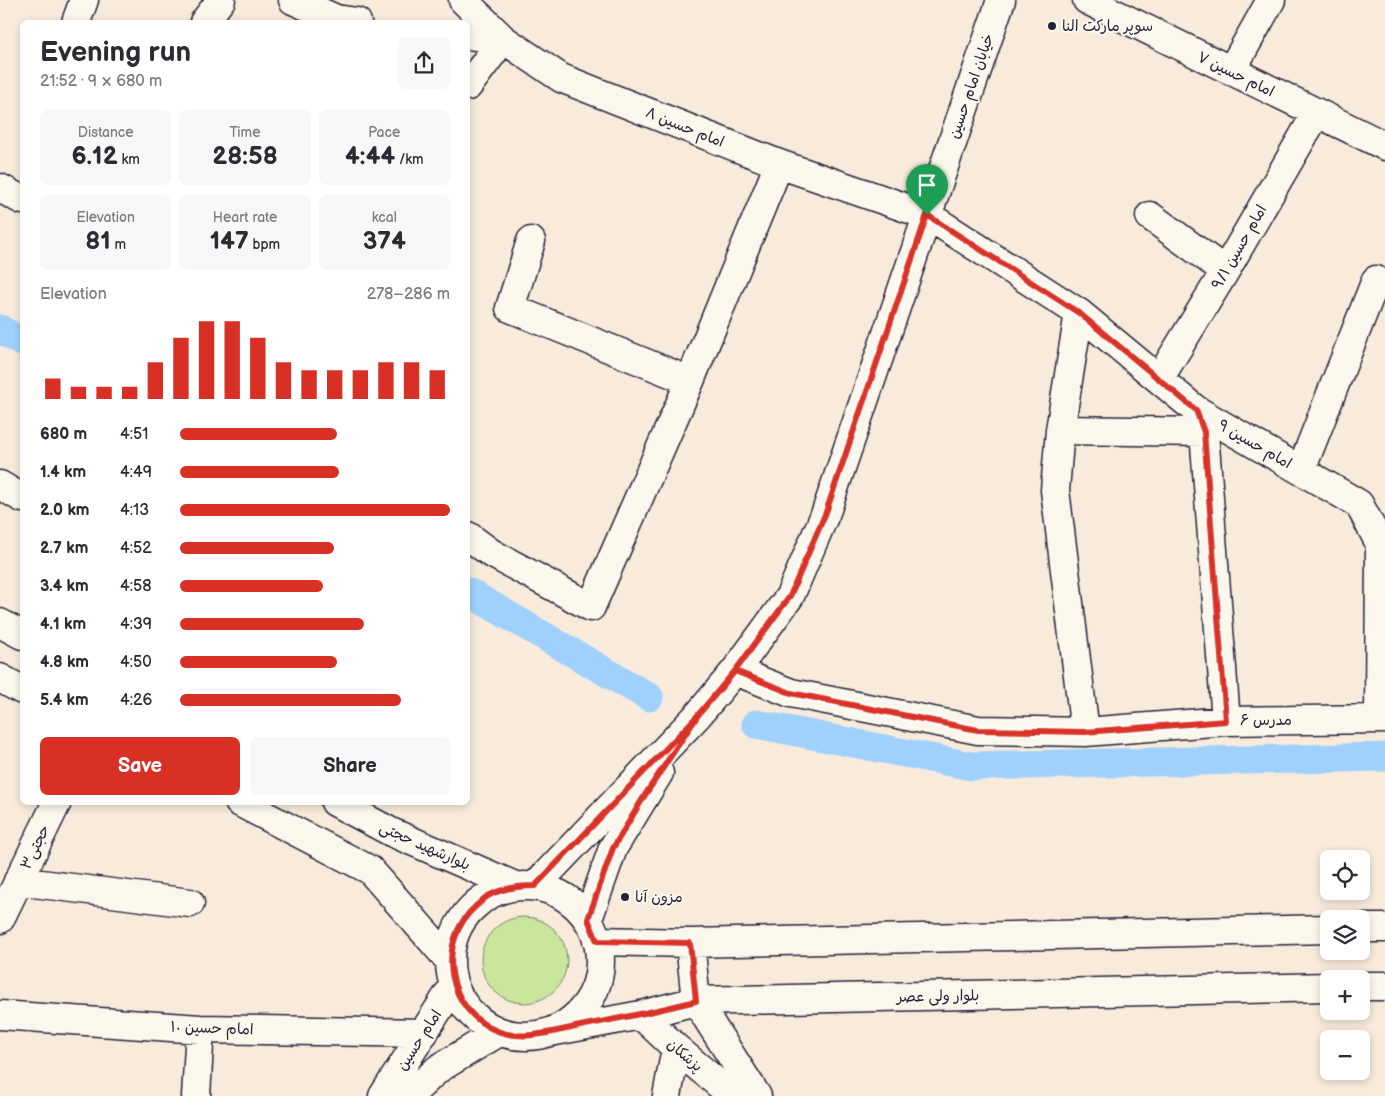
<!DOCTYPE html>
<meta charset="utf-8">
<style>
:root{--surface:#fff;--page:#f7f7f7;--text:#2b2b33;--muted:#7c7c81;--accent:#d93025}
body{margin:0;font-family:"Balsamiq Sans","Playpen Sans Arabic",sans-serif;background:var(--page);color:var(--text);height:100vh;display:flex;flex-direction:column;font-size:19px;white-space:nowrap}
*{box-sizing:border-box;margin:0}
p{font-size:16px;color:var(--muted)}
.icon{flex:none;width:28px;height:28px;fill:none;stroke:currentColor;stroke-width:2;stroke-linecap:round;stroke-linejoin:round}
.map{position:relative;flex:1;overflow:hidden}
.drawer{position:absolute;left:20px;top:20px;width:450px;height:785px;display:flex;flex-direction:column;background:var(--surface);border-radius:8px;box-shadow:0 2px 8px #0003}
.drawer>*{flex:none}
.fabs{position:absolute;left:1320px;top:850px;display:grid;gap:10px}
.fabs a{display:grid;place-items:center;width:50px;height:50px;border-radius:8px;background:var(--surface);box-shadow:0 2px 8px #0003;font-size:25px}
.pin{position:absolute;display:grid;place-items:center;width:42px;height:42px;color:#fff;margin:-51px -21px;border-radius:50% 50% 50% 0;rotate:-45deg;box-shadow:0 0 5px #0007}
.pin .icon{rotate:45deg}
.round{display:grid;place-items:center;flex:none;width:52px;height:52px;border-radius:8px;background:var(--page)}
.overview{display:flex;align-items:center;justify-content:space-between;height:85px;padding:0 20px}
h1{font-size:28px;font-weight:700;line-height:38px}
.stats{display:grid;grid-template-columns:repeat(3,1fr);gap:8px;height:85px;padding:5px 20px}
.stats div{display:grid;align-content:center;border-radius:8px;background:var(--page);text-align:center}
.stats b{font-size:25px;font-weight:700}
.stats small{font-size:14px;font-weight:400}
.stats p{font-size:14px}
.chart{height:140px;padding:10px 20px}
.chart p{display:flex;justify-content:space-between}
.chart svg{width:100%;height:90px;margin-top:5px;stroke:var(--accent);stroke-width:6}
.primary-button{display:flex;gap:10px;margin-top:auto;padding:10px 20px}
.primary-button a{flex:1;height:58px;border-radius:8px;background:var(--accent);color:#fff;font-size:20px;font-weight:700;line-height:58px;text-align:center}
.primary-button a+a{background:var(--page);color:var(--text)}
ul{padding:0 20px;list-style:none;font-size:16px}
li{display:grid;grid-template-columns:80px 60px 1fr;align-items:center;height:38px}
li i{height:12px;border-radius:6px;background:var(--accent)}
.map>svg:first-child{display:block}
.green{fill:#cae69d;stroke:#76846c}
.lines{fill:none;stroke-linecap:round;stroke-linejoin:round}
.canal{stroke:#a0d1fd;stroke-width:29}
.minor-casing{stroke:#22223b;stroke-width:31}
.minor{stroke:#fbf7ec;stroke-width:28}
.route-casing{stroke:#fff;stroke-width:10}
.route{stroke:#d93025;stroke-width:6}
.poi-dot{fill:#22223b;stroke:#fbf7ec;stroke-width:2}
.labels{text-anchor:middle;stroke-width:4;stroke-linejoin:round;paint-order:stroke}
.poi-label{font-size:15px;fill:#22223b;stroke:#fbf7ec;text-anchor:start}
.street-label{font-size:15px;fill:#22223b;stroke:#fbf7ec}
</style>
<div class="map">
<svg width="1385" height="1096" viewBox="0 0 1385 1096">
<rect width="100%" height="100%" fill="#f8ebdc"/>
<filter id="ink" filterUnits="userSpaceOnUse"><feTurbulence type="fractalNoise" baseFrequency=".02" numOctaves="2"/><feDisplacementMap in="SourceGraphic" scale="10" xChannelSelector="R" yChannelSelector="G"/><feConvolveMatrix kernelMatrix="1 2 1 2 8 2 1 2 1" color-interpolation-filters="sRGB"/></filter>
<g filter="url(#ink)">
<!-- green -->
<path class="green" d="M481 960a43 43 0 1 1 86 0a43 43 0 1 1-86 0Z"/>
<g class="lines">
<!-- canal -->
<path class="canal" d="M0,329L22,342
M468,592L649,697
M756,724L971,766L1385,757"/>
<!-- minor casing -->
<g class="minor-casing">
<path id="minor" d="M293,0L336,19L357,22
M463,0L503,39L561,78L779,164L927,215L1079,313L1196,410L1359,504L1380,544L1379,719
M1087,0L1385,146
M76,22L84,0
M204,22L221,0
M468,35L503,39
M1231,71L1271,0
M468,86L503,39
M0,188L22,200
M1150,216L1225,271
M531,241L510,308L690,381
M1079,313L1060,430L1055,490L1085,732
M1159,379L1224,273L1316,114
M1196,410L1204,432L1226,721
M1060,430L1204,432
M1301,470L1376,280
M0,485L22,498
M468,536L491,553L591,607L690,381L779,164
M0,623L22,635
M735,671L791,693L978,730L1085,732L1226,721L1385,719
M0,678L22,690
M239,802L370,870L450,961
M335,802L391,832L515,886
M18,881L190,903
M535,886L698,715L735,671L790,596L826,512L1001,0
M450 961a75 75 0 1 1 150 0a75 75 0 1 1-150 0Z
M0,919L57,802
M588,919L613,848L659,773
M1361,928H1385
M597,941L690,943L1329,929
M690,943L696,1001L757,1096
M1361,986H1385
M0,1015L200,1029L424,1033
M641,1015L676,1048L721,1086L729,1096
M550,1032L641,1015L696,1001L1329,987
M196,1096L200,1029
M383,1096L454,985
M409,1096L438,1069L499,1032
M667,1096L676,1048"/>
</g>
<!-- minor -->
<use href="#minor" class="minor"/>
</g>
</g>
<g class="lines" filter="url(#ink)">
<!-- route casing -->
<g class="route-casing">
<path id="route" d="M927,215L826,512L790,596L735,671L698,715L645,795L613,848L588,919L597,941L690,943L696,1001C660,1010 623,1018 585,1025C558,1030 527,1041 500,1032C446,1013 435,942 476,906C480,903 484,898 488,896C502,888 519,886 535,886L698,715L735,671L791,693L978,730L1085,732L1226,721L1204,432L1196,410L1079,313L927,215"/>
</g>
<!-- route -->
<use href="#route" class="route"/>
</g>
<!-- markers -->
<g class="poi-dot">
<circle cx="1052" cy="26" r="5"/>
<circle cx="625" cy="897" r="5"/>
</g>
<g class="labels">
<!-- poi labels -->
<g class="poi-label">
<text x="1062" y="31">سوپر مارکت النا</text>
<text x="635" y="902">مزون آنا</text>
</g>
<!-- street labels -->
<g class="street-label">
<text transform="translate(1236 74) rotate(26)" y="5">امام حسین ۷</text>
<text transform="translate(971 86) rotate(-71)" y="5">خیابان امام حسین</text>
<text transform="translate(685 127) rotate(22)" y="5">امام حسین ۸</text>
<text transform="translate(1239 247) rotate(-60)" y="5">امام حسین ۹/۱</text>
<text transform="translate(1255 444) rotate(30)" y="5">امام حسین ۹</text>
<text x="1266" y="725">مدرس ۶</text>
<text transform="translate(425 846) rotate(24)" y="5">بلوارشهید حجتی</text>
<text transform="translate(35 847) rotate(-64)" y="5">حجتی۳</text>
<text transform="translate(938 996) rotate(-1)" y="5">بلوار ولی عصر</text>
<text transform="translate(212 1028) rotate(2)" y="5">۱۰ امام حسین</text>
<text transform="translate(419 1040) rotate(-57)" y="5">امام حسین</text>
<text transform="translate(685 1055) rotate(41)" y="5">پزشکان</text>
</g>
</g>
</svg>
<div class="fabs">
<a><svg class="icon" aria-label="locate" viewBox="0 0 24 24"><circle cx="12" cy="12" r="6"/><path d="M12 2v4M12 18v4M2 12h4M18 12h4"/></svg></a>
<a><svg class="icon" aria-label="layers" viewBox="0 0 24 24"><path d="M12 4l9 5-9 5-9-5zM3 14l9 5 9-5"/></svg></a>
<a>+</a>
<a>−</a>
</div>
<div class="pin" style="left:927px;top:215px;background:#1e9e55"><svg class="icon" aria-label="arrive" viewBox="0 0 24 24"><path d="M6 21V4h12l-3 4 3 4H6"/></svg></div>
<section class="drawer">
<div class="overview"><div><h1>Evening run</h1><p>21:52 · 9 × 680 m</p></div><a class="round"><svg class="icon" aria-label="share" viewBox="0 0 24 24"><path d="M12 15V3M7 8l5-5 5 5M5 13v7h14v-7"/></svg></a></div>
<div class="stats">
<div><p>Distance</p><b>6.12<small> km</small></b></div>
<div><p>Time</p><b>28:58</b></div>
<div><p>Pace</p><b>4:44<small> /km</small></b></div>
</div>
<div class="stats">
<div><p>Elevation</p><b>81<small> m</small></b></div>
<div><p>Heart rate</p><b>147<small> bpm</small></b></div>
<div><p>kcal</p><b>374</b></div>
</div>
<div class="chart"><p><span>Elevation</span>278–286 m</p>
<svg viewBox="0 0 160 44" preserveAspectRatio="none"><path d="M5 44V34M15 44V38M25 44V38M35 44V38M45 44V26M55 44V14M65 44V6M75 44V6M85 44V14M95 44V26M105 44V30M115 44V30M125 44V30M135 44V26M145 44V26M155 44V30"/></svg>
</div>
<ul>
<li><b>680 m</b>4:51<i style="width:58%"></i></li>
<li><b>1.4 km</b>4:49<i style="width:59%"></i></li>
<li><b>2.0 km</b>4:13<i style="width:100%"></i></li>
<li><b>2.7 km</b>4:52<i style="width:57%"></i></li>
<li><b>3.4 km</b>4:58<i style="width:53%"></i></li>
<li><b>4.1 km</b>4:39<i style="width:68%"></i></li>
<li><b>4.8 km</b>4:50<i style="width:58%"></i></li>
<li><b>5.4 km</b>4:26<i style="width:82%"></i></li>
</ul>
<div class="primary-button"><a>Save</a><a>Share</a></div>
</section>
</div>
